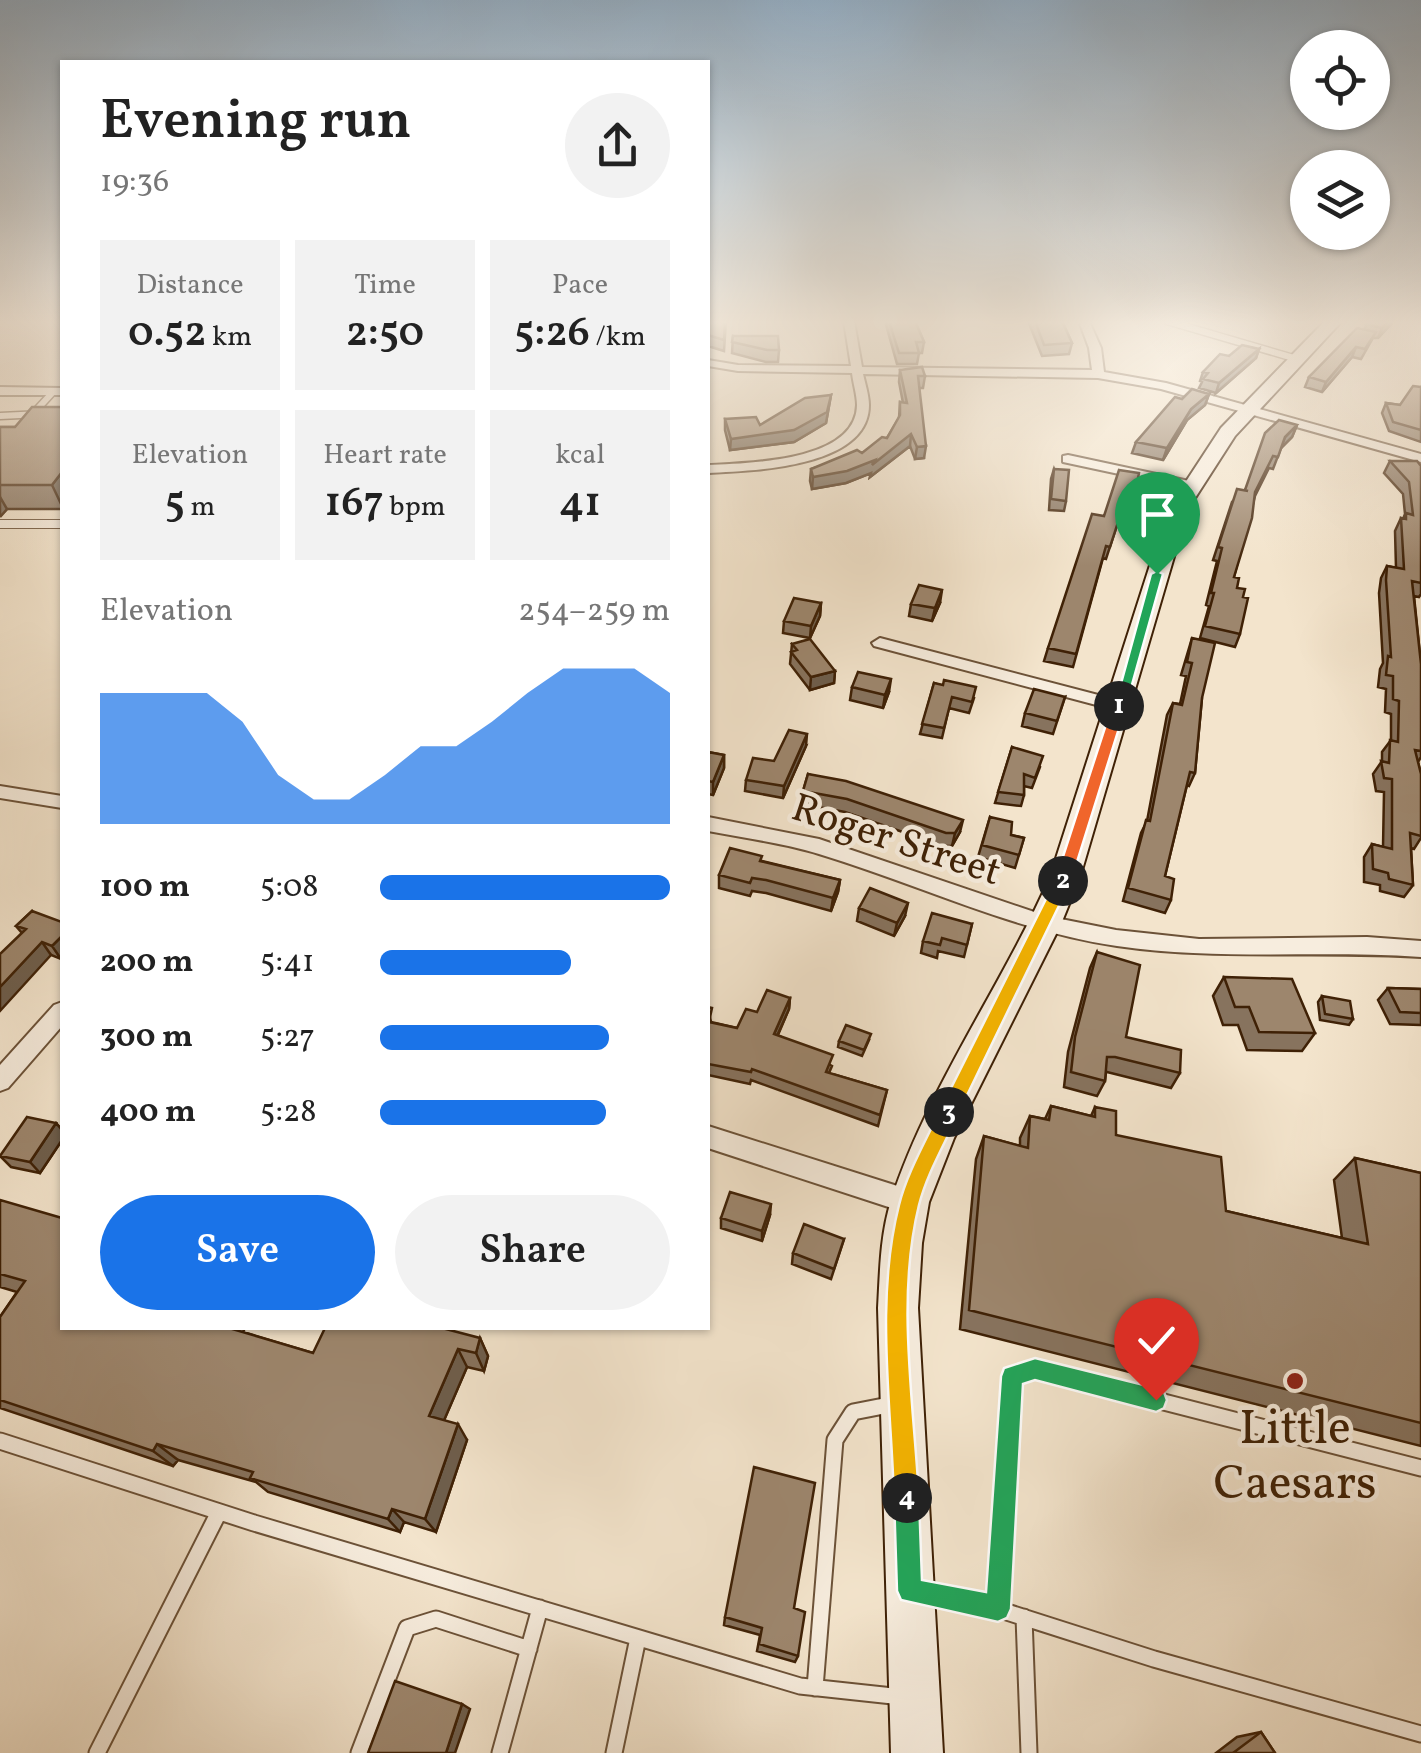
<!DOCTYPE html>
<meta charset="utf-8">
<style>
:root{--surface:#fff;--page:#f2f2f2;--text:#222;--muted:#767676;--accent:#1a73e8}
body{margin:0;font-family:Vollkorn,serif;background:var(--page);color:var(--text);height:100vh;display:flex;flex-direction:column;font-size:38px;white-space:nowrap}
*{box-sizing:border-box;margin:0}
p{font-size:32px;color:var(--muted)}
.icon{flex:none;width:55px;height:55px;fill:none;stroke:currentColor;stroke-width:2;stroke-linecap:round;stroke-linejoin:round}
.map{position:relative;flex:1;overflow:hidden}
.details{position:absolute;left:60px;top:60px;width:650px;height:1270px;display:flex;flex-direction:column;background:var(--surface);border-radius:0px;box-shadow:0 2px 8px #0004}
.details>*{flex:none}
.fabs{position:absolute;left:1290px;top:30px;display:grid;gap:20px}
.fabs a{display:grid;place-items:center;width:100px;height:100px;border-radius:50%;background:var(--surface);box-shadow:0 2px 8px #0004;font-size:50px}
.pin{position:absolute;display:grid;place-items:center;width:85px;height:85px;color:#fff;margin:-102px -42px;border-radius:50% 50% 50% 0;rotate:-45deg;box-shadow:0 0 10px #0007}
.pin .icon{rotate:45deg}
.km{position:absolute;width:50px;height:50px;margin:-25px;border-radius:50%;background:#222;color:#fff;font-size:28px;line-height:50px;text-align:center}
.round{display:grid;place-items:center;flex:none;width:105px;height:105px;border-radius:52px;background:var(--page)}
.headline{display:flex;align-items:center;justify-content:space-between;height:170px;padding:0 40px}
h1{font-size:55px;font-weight:600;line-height:75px}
.stats{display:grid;grid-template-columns:repeat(3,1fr);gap:15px;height:170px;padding:10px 40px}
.stats div{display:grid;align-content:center;border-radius:0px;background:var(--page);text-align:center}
.stats b{font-size:42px;font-weight:600}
.stats small{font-size:28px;font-weight:400}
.stats p{font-size:28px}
.chart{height:280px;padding:20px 40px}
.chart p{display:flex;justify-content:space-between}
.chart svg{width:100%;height:180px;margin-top:10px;fill:var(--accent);opacity:.7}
.cta{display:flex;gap:20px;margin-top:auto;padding:20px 40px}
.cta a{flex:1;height:115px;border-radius:60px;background:var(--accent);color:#fff;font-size:40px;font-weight:600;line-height:115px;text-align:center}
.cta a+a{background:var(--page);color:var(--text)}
ul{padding:0 40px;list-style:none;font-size:32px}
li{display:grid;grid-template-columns:160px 120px 1fr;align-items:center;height:75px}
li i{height:25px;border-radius:12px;background:var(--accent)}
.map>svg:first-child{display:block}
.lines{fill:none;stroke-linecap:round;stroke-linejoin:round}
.lane-far2-casing{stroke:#6c5238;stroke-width:9}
.lane-far1-casing{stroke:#6c5238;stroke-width:10}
.lane-casing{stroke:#6c5238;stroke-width:19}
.street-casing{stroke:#6c5238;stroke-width:4}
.secondary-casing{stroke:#3f2106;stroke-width:4}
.lane-far2{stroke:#f7edde;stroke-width:6}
.lane-far1{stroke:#f7edde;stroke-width:8}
.lane{stroke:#f7edde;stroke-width:15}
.street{fill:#f7edde;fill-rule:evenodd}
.secondary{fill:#f7edde;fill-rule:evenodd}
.wall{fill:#87735e;stroke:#3f2106;stroke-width:2.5}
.shaded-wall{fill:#6e5e4c;stroke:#3f2106;stroke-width:2.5}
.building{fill:#9d866d;stroke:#3f2106;stroke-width:2.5}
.split-1{fill:#22a559;stroke:#fff;stroke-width:2.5}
.split-2{fill:#f0652b;stroke:#fff;stroke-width:2.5}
.split-3{fill:#f5b400;stroke:#fff;stroke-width:2.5}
.split-4{fill:#f5b400;stroke:#fff;stroke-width:2.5}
.split-5{fill:#22a559;stroke:#fff;stroke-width:2.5}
.poi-dot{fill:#8f2418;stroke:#f7edde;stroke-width:4}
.labels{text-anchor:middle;stroke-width:9;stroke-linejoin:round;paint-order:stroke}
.street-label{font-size:40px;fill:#3f2106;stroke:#f7edde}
.near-poi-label{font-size:48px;fill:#3f2106;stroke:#f7edde}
</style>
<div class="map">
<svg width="1421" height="1753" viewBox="0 0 1421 1753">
<rect width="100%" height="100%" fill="#f3e4cc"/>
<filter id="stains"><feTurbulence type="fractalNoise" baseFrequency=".002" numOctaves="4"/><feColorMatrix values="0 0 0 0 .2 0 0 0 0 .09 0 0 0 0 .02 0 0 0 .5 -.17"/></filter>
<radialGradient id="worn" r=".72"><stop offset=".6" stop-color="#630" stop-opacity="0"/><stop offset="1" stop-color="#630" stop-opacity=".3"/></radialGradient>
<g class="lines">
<!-- lane-far2 casing -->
<g class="lane-far2-casing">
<path id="lane-far2" d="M1167,321L1297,359
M0,416L62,413
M30,417L53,392"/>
</g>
<!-- lane-far1 casing -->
<g class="lane-far1-casing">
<path id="lane-far1" d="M0,524H62"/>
</g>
<!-- lane casing -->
<g class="lane-casing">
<path id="lane" d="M0,1441L254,1523L800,1686L902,1697
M921,1592L966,1599L1154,1659L1421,1734
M998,1609L1012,1376L1035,1369L1421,1468
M1024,1617L1029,1753
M815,1688L835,1440L853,1412L894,1404
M97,1753L219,1512
M359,1753L407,1628L436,1619L529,1649
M500,1753L540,1608
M614,1753L638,1638"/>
</g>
<!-- street casing -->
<g class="street-casing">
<path id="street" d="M844,321H854L862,367L1092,370L1089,348L1079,321H1089L1101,348L1104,372L1166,383L1421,454V462L1161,389L1098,378L863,374C865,383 869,395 869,405C869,468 751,471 708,473V465C748,463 856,462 857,405C857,395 853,383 852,373L738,371L708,366V360L738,365L851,366Z
M0,387L62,388V395H0Z
M1068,455L1189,481L1196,485L1189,489L1063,462V456Z
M880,638L1125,702L1128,706L1119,711L874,646L872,643Z
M0,786L62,796V808L0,798Z
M708,817L819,839L1046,916L1116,930L1199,939L1367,937L1421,941V957C1320,950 1218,961 1117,946C1013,931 919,884 819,854C783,843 744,838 708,831Z
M62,1002V1026L8,1088L0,1091V1065L54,1005Z
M708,1126L910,1190L919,1194L923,1202L919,1210L910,1214L708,1148Z"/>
</g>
<!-- secondary casing -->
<g class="secondary-casing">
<path id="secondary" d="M1325,321H1342L1235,436L1188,509L1080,877L1061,924L954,1138L929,1202L922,1243L918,1308L943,1753H891L878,1308C880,1273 880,1236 891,1201C927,1089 1002,986 1050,877L1168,509L1221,428Z"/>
</g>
<!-- lane-far2 -->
<use href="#lane-far2" class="lane-far2"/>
<!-- lane-far1 -->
<use href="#lane-far1" class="lane-far1"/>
<!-- lane -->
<use href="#lane" class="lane"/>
<!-- street -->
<use href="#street" class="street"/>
<!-- secondary -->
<use href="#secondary" class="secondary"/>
</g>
<!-- wall -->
<path class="wall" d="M708,321H726L724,351L708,346Z
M885,321H915L924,342L922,353H919L917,364H897Z
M1028,321H1062L1072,343L1069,354L1042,356Z
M1368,321H1394L1378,338H1373L1361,359L1352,357L1322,392L1305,387L1309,377L1364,330Z
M733,336L779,350L778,362H766L732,353Z
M1259,349L1256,358L1216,393L1199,388L1202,382L1200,381L1203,372L1229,356Z
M900,370L925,376L923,388H919L924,458L915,459L910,446L870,477L871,473L846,483L812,489L810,481L811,469L862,453L887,438L899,418L900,402L903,403L899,382Z
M1421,387V442L1389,431L1382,413L1386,403L1400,405Z
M1209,394L1205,405L1187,420L1163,460L1132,453L1136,442L1182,399Z
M831,395L826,423L794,442L730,450L725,430V419L760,425Z
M62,407V509H7L0,516V427H15Z
M1297,425L1292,437L1281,448L1273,469L1269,468L1255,496L1234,577L1237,588L1240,634L1235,647L1200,638L1209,606L1206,605L1217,561L1213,560L1232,502L1244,491Z
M1390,461L1421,466V594L1419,597L1414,596L1421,664V757L1418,762L1421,774V838L1414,849L1411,848L1413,885L1404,897L1380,891V885L1364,882V857L1372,844L1383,847L1384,792L1376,791L1373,774L1382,761V752L1391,740V714L1385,712L1386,689L1378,687L1380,669L1383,663L1379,593L1381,578L1387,566L1396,568L1395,531L1401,518L1403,519L1405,514L1403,494L1384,473Z
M1054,469L1066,501L1064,511L1049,510L1051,479Z
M1138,478L1144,479L1128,525L1118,522L1106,559L1103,558L1073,667L1044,661L1048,648Z
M821,603L820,616L810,638L783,633L784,621Z
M940,603L932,621L909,616L911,604Z
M1192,638L1202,698L1195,773L1189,786L1187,785L1165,876L1171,900L1165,913L1123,901L1141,833L1147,821L1167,715L1173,703L1180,704L1186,676L1181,675Z
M792,644L835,671L834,683L810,690L790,664Z
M934,683L974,698L969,713L949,708L942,738L920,734Z
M852,687L889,692L883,708L850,700Z
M1065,697L1053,734L1022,726L1025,713Z
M806,746L783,798L745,791L746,780L774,761Z
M1012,747L1040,767L1032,788L1024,786V795L1021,806L995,803Z
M708,752L724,755V768L713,795L708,794Z
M808,774L960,832L952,846H943L845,812L802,804L803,791Z
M990,817L1011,835L1024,838L1015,868L978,857Z
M762,861L840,880L838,892L831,911L766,893L752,891L750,896L719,888V875Z
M859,908L905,916L894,936L857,921Z
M32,911L61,959L51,955L22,933L16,926Z
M972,924L964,957L938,951L937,958L921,953L923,941Z
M1097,952L1126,1037L1180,1073L1171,1088L1107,1072H1106L1105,1081L1097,1096L1064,1087L1068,1052L1090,968Z
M1224,977L1315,1033L1302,1051L1247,1050L1238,1025H1223L1213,996Z
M1388,988L1421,989V1025L1390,1024L1378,1000Z
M1322,996L1353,1019L1349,1025L1320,1020L1318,1002Z
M790,998L789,1009L778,1035L832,1066L829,1073L887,1090L878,1126L751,1080L750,1084L708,1075V1007L711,1022L737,1028L757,1012Z
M869,1040L862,1056L838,1047L839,1041Z
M1051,1106L1091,1116L1095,1107L1116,1135L1226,1211L1342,1238L1334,1180L1355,1158L1421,1173V1446L960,1329L976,1159L984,1136L1020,1146V1138L1030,1116L1045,1119Z
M56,1123L62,1130V1140L40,1173L11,1167L0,1156Z
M0,1200L62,1328H245L243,1332L313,1353L480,1338L488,1356L484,1371L467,1367L444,1420L467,1440L436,1532L404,1522L400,1532L268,1492L256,1482L178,1460L173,1466L0,1408V1317L17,1292L0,1287Z
M770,1215L762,1241L721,1228V1218Z
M844,1239L831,1279L792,1264L793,1253Z
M794,1608L798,1656L795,1662L757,1651L760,1635L724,1625L725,1617Z
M1261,1732L1275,1753H1216L1237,1737Z"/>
<!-- shaded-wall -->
<path class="shaded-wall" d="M1389,321H1394L1378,338L1382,328Z
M1356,347L1352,357L1322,392L1326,382Z
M1259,349L1256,358L1216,393L1219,383Z
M1209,394L1205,405L1187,420L1163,460L1167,448L1191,409Z
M831,395L826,423L794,442L730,450L731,439Z
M1297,425L1292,437L1280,449L1285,437Z
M911,434L910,446L870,477L871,473L846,483L812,489L813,477Z
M926,446L924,458L915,459L917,447Z
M62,472V506L52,485Z
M0,497L7,509L1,516L0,515Z
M942,590L940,603L932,621L935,608Z
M821,603L820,616L810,638L811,626Z
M835,671L834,683L810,690L811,677Z
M891,679L889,692L883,708L885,695Z
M807,734L806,746L783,798L784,786Z
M724,755V768L713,795V782Z
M963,820L960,832L952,846L955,833Z
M840,880L838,892L831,911L833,898Z
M908,903L905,916L894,936L897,923Z
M62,936V958L61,959L52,946Z
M42,942L51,955L0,1011V987Z
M790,998L789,1009L773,1045L774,1034Z
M56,1123L62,1130V1140L40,1173L30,1162Z
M771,1204L770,1215L762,1241V1231Z
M480,1338L488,1356L484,1371L476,1353Z
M458,1349L467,1367L439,1432L429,1416Z
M458,1424L467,1440L436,1532L425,1519Z
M157,1444L178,1460L173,1466L153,1451Z
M392,1509L404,1522L400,1532L388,1519Z
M462,1704L470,1709L455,1753H446Z"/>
<!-- building -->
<path class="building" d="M708,321H725L724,340L708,335Z
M889,321H915L924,342H916L919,353H899Z
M1035,321H1062L1072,343L1044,345Z
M1368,321H1389L1382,328L1366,324Z
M1357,328L1376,332L1365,349L1356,347L1326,382L1309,377Z
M733,336H778L779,350H767L732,342Z
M1242,345L1259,349L1219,383L1203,379L1208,373L1203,372L1220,354L1229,356Z
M922,367L925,376H918L926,446L917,447L911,434L872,465L875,460L847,471L813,477L811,469L857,450L862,453L882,437L887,438L900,415V402L907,403L900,370Z
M1413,386L1421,387V430L1393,422L1386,403L1400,405Z
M1192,389L1209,394L1191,409L1167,448L1136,442L1175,397L1182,399Z
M831,395L827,412L794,430L731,439L725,419L756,417L760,425L805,398Z
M32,407H62V472L52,485H0V427H15Z
M1279,420L1297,425L1285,437L1278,457L1273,456L1255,492L1252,518L1234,577L1239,578L1237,588L1245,589L1243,597L1248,598L1240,634L1205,626L1214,593H1211L1222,548L1218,547L1237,489L1248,491L1245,490L1265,433Z
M1390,461H1417L1421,466V583L1412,581L1421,664V751L1415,750L1421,774V836L1410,833L1413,885L1389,879L1388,873L1373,869L1372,844L1392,849V779L1384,778L1381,761L1389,763L1390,740L1398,742L1399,701L1393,699V676L1386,675L1388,656L1391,657L1386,580L1387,566L1404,569L1401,518L1406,519V513L1413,515L1409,482Z
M1054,469L1069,470L1066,501L1051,499Z
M1119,470L1139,473L1138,478L1144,479L1132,512L1122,510L1110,547L1106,546L1076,654L1048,648L1092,514L1104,516Z
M919,585L942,590L935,608L911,604Z
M794,598L821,603L811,626L784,621Z
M1192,638L1215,643L1202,698L1195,773L1190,772L1165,876L1174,879L1171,900L1128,888L1146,820L1150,821L1173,703L1182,705L1192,663L1187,662Z
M810,639L835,671L811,677L791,652L797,650L792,644Z
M858,672L891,679L885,695L852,687Z
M944,680L976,687L972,702L952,697L944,728L922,724L934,683L943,685Z
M1034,689L1065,697L1057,721L1025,713Z
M789,730L807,734L784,786L746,780L753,758L774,761Z
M1012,747L1043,756L1035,778L1024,774V795L998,792Z
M708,752L724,755L713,782L708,781Z
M808,774L846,781L963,820L955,833H946L847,799L803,791Z
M990,817L1012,822L1011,835L1024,838L1019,855L982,845Z
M730,848L762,856L760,861L840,880L833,898L766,880L752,878L750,883L719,875Z
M870,888L908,903L897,923L859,908Z
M32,911L62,922V936L52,946L42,942L0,987V954L26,929L16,926Z
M932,913L972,924L967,945L942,938L940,945L923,941Z
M1097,952L1140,965L1126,1037L1181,1050L1180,1073L1115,1057H1107L1105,1081L1071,1072L1075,1037Z
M1224,977L1292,979L1315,1033L1259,1032L1249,1007H1235Z
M1388,988L1421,989V1013L1400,1012Z
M767,990L790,998L774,1034L833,1055L826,1072L887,1090L880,1115L752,1069L751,1072L708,1064V1007L712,1008L709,1022L737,1028L746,1009L757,1012Z
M1322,996L1350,1001L1353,1019L1325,1014Z
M846,1025L871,1034L864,1050L839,1041Z
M1051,1106L1095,1117V1107L1116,1111V1135L1221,1157L1226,1211L1368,1244L1355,1158L1421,1173V1423L969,1310L984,1136L1028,1148L1030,1116L1049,1120Z
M27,1117L56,1123L30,1162L0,1156Z
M730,1192L771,1204L762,1231L721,1218Z
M0,1200L62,1218V1328H229L313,1353L325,1328H442L480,1338L476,1353L458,1349L429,1416L458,1424L425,1519L392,1509L388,1519L250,1478L253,1472L157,1444L153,1451L0,1400V1317L25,1281L0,1274Z
M804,1224L844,1239L834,1269L793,1253Z
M754,1467L815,1483L794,1608L805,1612L798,1656L759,1644L762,1628L725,1617Z
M395,1681L462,1704L446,1753H368Z
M1261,1732L1275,1753H1233Z"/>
<!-- sky -->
<linearGradient id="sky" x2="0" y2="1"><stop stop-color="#94adc2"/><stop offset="0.57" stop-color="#faf3e8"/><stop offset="1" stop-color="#faf3e8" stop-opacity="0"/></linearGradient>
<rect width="1421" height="566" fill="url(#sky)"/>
<!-- split-1 -->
<path class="split-1" d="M1157,571L1163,574L1126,706L1114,709L1151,574Z"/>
<!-- split-2 -->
<path class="split-2" d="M1119,701L1126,706L1071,881L1069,885H1057L1055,881L1112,706Z"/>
<!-- split-3 -->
<path class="split-3" d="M1063,875L1071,881L956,1118H942V1106L1055,881Z"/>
<!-- split-4 -->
<path class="split-4" d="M949,1103L959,1112C946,1142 927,1173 919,1205C896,1298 914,1403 919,1498L915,1507L907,1511L898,1507L894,1498C891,1403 875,1299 899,1205C907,1172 928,1137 942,1106Z"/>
<!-- split-5 -->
<path class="split-5" d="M1035,1358L1156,1388L1164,1392L1167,1400L1164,1408L1156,1412L1035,1380L1023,1384L1011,1609L1007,1618L998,1622L901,1600L897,1591L894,1498L898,1490L907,1486L915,1490L919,1498L922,1580L986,1592L1001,1376L1004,1368Z"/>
<!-- markers -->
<circle class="poi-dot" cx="1295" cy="1381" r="10"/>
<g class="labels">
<!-- street labels -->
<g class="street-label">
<text transform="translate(897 838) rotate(18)" y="14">Roger Street</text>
</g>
<!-- near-poi labels -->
<g class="near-poi-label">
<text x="1295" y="1443">Little<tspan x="1295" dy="55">Caesars</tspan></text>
</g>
</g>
<rect width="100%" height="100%" filter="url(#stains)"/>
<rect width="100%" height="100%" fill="url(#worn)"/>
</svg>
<div class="fabs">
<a><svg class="icon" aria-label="locate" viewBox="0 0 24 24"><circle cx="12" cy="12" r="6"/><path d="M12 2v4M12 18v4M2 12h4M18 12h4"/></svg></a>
<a><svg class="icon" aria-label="layers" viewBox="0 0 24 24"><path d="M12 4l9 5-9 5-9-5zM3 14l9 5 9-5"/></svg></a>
</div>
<div class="pin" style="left:1157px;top:574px;background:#1e9e55"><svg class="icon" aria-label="arrive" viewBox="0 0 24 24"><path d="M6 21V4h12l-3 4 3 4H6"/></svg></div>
<div class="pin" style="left:1156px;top:1400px;background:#d93025"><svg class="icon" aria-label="check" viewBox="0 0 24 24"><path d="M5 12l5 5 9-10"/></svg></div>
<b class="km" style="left:1119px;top:706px">1</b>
<b class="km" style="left:1063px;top:881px">2</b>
<b class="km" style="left:949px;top:1112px">3</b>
<b class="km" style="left:907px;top:1498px">4</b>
<section class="details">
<div class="headline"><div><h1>Evening run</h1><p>19:36</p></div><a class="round"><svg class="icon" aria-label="share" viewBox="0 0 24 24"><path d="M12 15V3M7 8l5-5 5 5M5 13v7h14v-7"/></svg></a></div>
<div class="stats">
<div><p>Distance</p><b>0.52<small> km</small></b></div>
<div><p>Time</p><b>2:50</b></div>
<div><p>Pace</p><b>5:26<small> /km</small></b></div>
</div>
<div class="stats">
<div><p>Elevation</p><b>5<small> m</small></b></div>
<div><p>Heart rate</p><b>167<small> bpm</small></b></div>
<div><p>kcal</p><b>41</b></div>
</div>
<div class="chart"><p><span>Elevation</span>254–259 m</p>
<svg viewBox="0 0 160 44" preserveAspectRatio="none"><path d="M0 44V12L10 12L20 12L30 12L40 19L50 32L60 38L70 38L80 32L90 25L100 25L110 19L120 12L130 6L140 6L150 6L160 12V44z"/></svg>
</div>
<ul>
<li><b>100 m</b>5:08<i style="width:100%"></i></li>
<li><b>200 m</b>5:41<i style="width:66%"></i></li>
<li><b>300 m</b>5:27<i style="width:79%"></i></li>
<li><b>400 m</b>5:28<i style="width:78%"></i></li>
</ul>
<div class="cta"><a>Save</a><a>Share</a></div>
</section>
</div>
